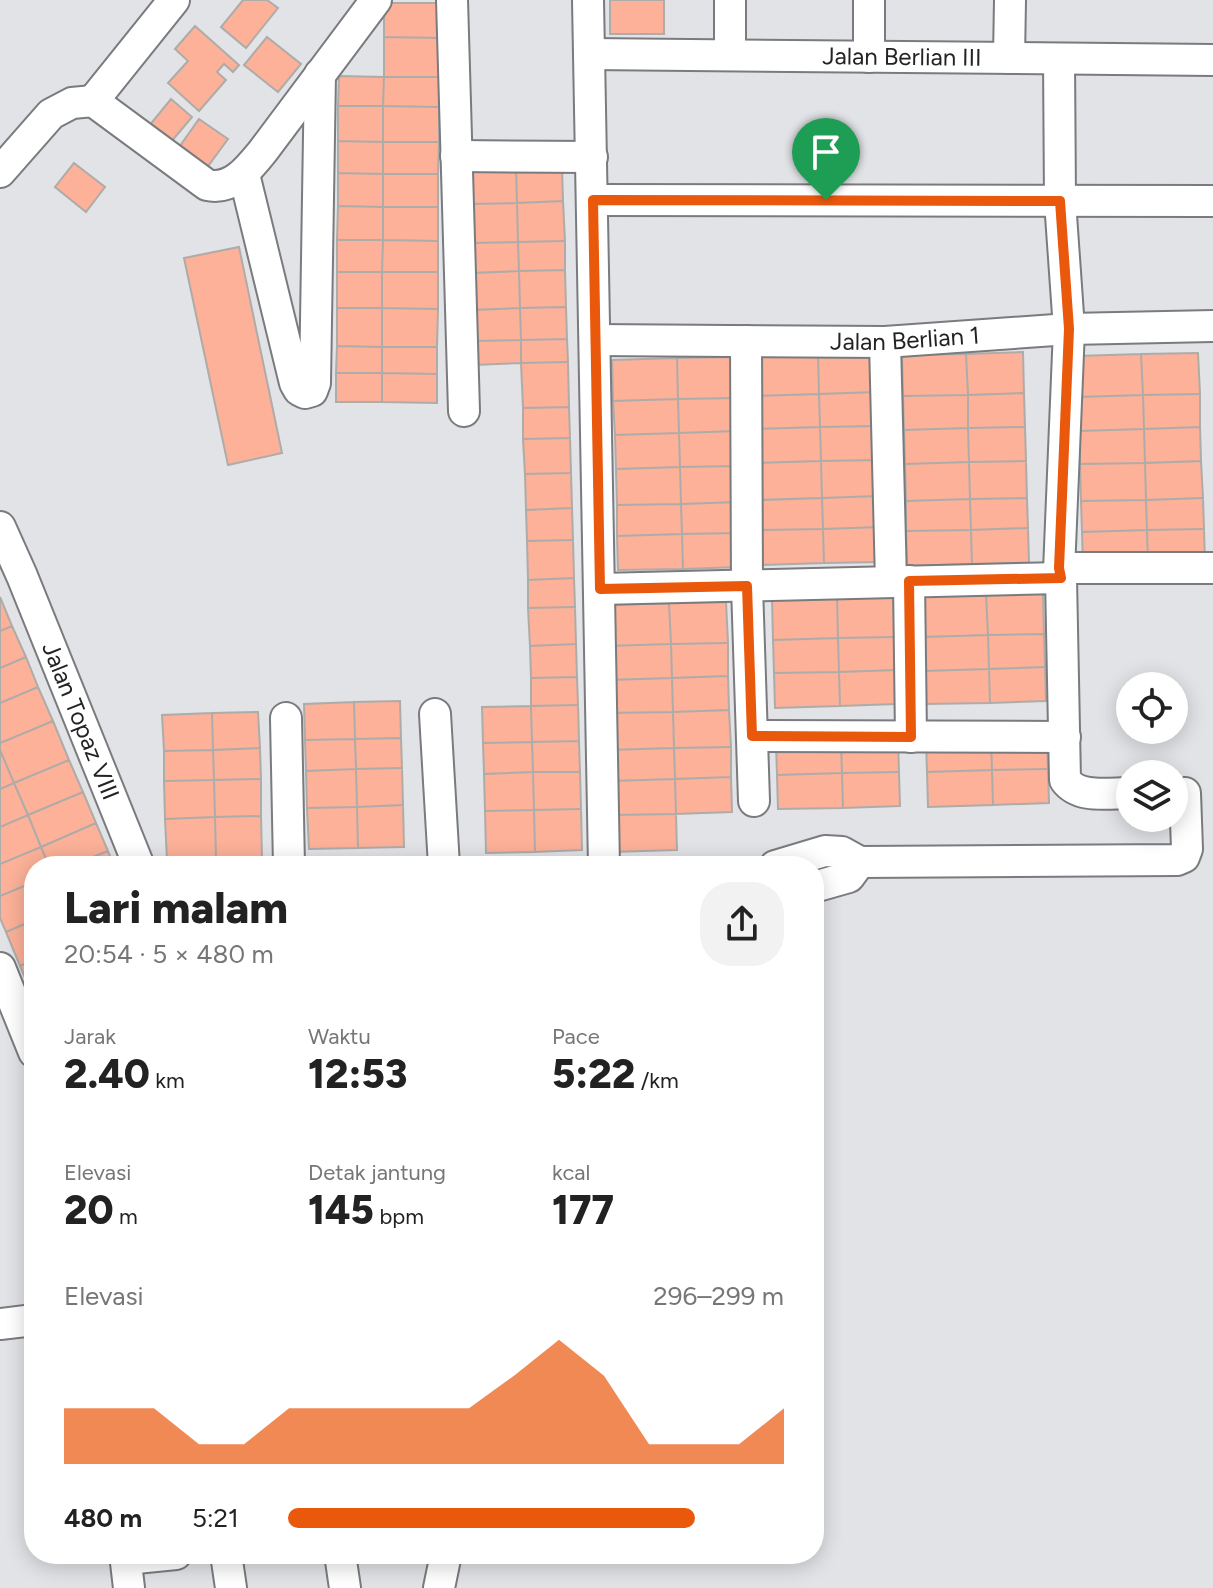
<!DOCTYPE html>
<html lang="id">
<meta charset="utf-8">
<style>
:root{--surface:#fff;--page:#f2f2f2;--text:#222;--muted:#767676;--accent:#ea580c}
body{margin:0;font-family:Figtree,sans-serif;background:var(--page);color:var(--text);height:100vh;display:flex;flex-direction:column;font-size:30px;white-space:nowrap}
*{box-sizing:border-box;margin:0}
p{font-size:26px;color:var(--muted)}
.icon{flex:none;width:44px;height:44px;fill:none;stroke:currentColor;stroke-width:2;stroke-linecap:round;stroke-linejoin:round}
.map{position:relative;flex:1;overflow:hidden}
.panel{position:absolute;left:24px;top:856px;width:800px;height:708px;display:flex;flex-direction:column;background:var(--surface);border-radius:32px;box-shadow:0 4px 20px #0003}
.panel>*{flex:none}
.controls{position:absolute;left:1116px;top:672px;display:grid;gap:16px}
.controls a{display:grid;place-items:center;width:72px;height:72px;border-radius:50%;background:var(--surface);box-shadow:0 4px 20px #0003;font-size:40px}
.pin{position:absolute;display:grid;place-items:center;width:68px;height:68px;color:#fff;margin:-82px -34px;border-radius:50% 50% 50% 0;rotate:-45deg;box-shadow:0 0 8px #0007}
.pin .icon{rotate:45deg}
.round{display:grid;place-items:center;flex:none;width:84px;height:84px;border-radius:32px;background:var(--page)}
.overview{display:flex;align-items:center;justify-content:space-between;height:136px;padding:0 40px}
h1{font-size:44px;font-weight:800;line-height:60px}
.metrics{display:grid;grid-template-columns:repeat(3,1fr);gap:12px;height:136px;padding:8px 40px}
.metrics div{display:grid;align-content:center}
.metrics b{font-size:40px;font-weight:800}
.metrics small{font-size:22px;font-weight:400}
.metrics p{font-size:22px}
.chart{height:224px;padding:16px 40px}
.chart p{display:flex;justify-content:space-between}
.chart svg{width:100%;height:144px;margin-top:8px;fill:var(--accent);opacity:.7}
ul{padding:0 40px;list-style:none;font-size:26px}
li{display:grid;grid-template-columns:128px 96px 1fr;align-items:center;height:60px}
li i{height:20px;border-radius:10px;background:var(--accent)}
.map>svg:first-child{display:block}
.building{fill:#fcb198;stroke:#afaba9;stroke-width:2}
.lines{fill:none;stroke-linecap:round;stroke-linejoin:round}
.minor-casing{stroke:#797b7e;stroke-width:34}
.minor{stroke:#fff;stroke-width:30}
.route-casing{stroke:#fff;stroke-width:16}
.route{stroke:#ea580c;stroke-width:10}
.labels{text-anchor:middle;stroke-width:8;stroke-linejoin:round;paint-order:stroke}
.street-label{font-size:24px;fill:#222324;stroke:#e1e3e6}
</style>
<div class="map">
<svg width="1213" height="1588" viewBox="0 0 1213 1588">
<rect width="100%" height="100%" fill="#e1e3e6"/>
<!-- building -->
<path class="building" d="M243,0H267L278,8L246,48L221,27Z
M610,0H664V34H610Z
M384,3H439V38L384,37Z
M195,26L239,65L233,72L224,64L217,72L226,80L199,111L168,83L188,61L175,49Z
M267,37L301,64L278,92L244,65Z
M384,37L439,38V77H384Z
M339,76L384,77L383,106H338Z
M384,77H439V107L383,106Z
M171,99L192,117L165,149L144,132Z
M338,106H383V142L338,141Z
M383,106L439,107V142H383Z
M199,119L228,139L203,173L175,153Z
M338,141L383,142V174L338,173Z
M383,142H439L438,174H383Z
M74,163L105,187L86,212L55,187Z
M562,167L563,201L517,203L516,168Z
M516,168L517,203L470,204L469,170Z
M338,173L383,174V207L338,206Z
M383,174H438V207H383Z
M563,201L565,241L518,242L517,203Z
M517,203L518,242L471,243L470,204Z
M338,206L383,207V240H337Z
M383,207H438V241L383,240Z
M337,240H383L382,272H337Z
M383,240L438,241V272H382Z
M565,241V270L519,271L518,242Z
M518,242L519,271L472,273L471,243Z
M239,247L282,453L228,465L184,258Z
M565,270L566,307L520,308L519,271Z
M519,271L520,308L473,310L472,273Z
M337,272H382V308H337Z
M382,272H438V309L382,308Z
M566,307L567,339L521,340L520,308Z
M337,308H382V347L337,346Z
M382,308L438,309L437,347H382Z
M520,308L521,340L474,341L473,310Z
M567,339L568,362L521,363V340Z
M521,340V363L474,365V341Z
M337,346L382,347V373H336Z
M382,347H437V374L382,373Z
M875,351L876,392L819,394L818,353Z
M1023,352L1024,393L968,395L966,354Z
M818,353L819,394L755,396L754,354Z
M1198,353L1200,394L1143,395L1141,354Z
M966,354L968,395L903,396L902,355Z
M1141,354L1143,395L1078,397L1077,356Z
M733,357L735,398L678,399L677,358Z
M677,358L678,399L613,401L612,360Z
M568,362L569,407L523,408L521,363Z
M336,373H382V402H336Z
M382,373L437,374V403L382,402Z
M876,392L877,426L820,427L819,394Z
M1024,393L1025,427L968,428V395Z
M819,394L820,427L755,429V396Z
M1200,394V427L1144,429L1143,395Z
M968,395V428L904,430L903,396Z
M1143,395L1144,429L1079,431L1078,397Z
M735,398L736,431L679,433L678,399Z
M678,399L679,433L615,435L613,401Z
M569,407L570,438L523,439V408Z
M877,426L878,460L821,461L820,427Z
M820,427L821,461L757,463L755,429Z
M1025,427L1026,461L969,462L968,428Z
M1200,427L1201,461L1145,463L1144,429Z
M968,428L969,462L905,464L904,430Z
M1144,429L1145,463L1080,464L1079,431Z
M736,431V466L680,467L679,433Z
M679,433L680,467L616,469L615,435Z
M570,438L571,473L525,474L523,439Z
M878,460L879,496L822,498L821,461Z
M821,461L822,498L758,500L757,463Z
M1026,461L1027,498L970,499L969,462Z
M1201,461L1203,498L1146,500L1145,463Z
M969,462L970,499L906,501L905,464Z
M1145,463L1146,500L1081,501L1080,464Z
M736,466L738,502L681,504L680,467Z
M680,467L681,504L617,505L616,469Z
M571,473L572,508L526,510L525,474Z
M879,496L880,527L823,529L822,498Z
M822,498L823,529L759,530L758,500Z
M1027,498L1028,528L971,530L970,499Z
M1203,498L1204,529L1147,530L1146,500Z
M970,499L971,530L906,531V501Z
M1146,500L1147,530L1082,532L1081,501Z
M738,502L739,533L682,534L681,504Z
M681,504L682,534L617,536V505Z
M572,508L573,540L527,541L526,510Z
M880,527L881,562L824,563L823,529Z
M1028,528L1029,563L972,564L971,530Z
M823,529L824,563L760,565L759,530Z
M1204,529L1205,563L1148,565L1147,530Z
M971,530L972,564L907,566L906,531Z
M1147,530L1148,565L1083,566L1082,532Z
M739,533L740,567L683,569L682,534Z
M682,534L683,569L618,570L617,536Z
M573,540L574,578L528,580L527,541Z
M574,578L575,607L528,608V580Z
M1043,593L1044,634L988,635L986,594Z
M986,594L988,635L923,637L922,596Z
M893,596L895,637L838,638L837,597Z
M0,597L12,626L0,631Z
M837,597L838,638L773,640L772,599Z
M726,602L728,643L671,644L669,603Z
M669,603L671,644L606,646L605,605Z
M575,607L576,644L530,646L528,608Z
M12,626L26,657L0,668V631Z
M1044,634L1045,667L989,669L988,635Z
M988,635L989,669L924,671L923,637Z
M895,637L896,670L839,672L838,638Z
M838,638L839,672L774,673L773,640Z
M728,643V676L672,678L671,644Z
M576,644L577,677L531,678L530,646Z
M671,644L672,678L607,680L606,646Z
M26,657L38,687L0,703V668Z
M1045,667L1046,701L990,703L989,669Z
M989,669L990,703L925,704L924,671Z
M896,670L897,704L840,706L839,672Z
M839,672L840,706L775,708L774,673Z
M728,676L729,710L673,712L672,678Z
M577,677L578,705L531,706V678Z
M672,678L673,712L608,713L607,680Z
M38,687L53,721L0,743V703Z
M400,701L401,738L355,739L354,702Z
M354,702L355,739L305,740L304,704Z
M578,705L579,741L532,742L531,706Z
M531,706L532,742L483,743L482,707Z
M729,710L731,747L674,748L673,712Z
M258,712L260,748L213,750L212,713Z
M673,712L674,748L609,750L608,713Z
M212,713L213,750L164,751L162,715Z
M53,721L69,760L14,783L0,750V743Z
M401,738L402,768L356,769L355,739Z
M1047,738L1048,769L992,770L991,740Z
M355,739L356,769L306,771L305,740Z
M991,740L992,770L927,772L926,741Z
M579,741L580,772H533L532,742Z
M898,741L899,772L842,773L841,742Z
M532,742L533,772L484,774L483,743Z
M841,742L842,773L777,775L776,744Z
M731,747V777L675,779L674,748Z
M260,748L261,779L214,780L213,750Z
M674,748L675,779L610,781L609,750Z
M0,750L14,783L0,789Z
M213,750L214,780L164,781V751Z
M69,760L83,792L28,815L14,783Z
M402,768L403,805L357,807L356,769Z
M356,769L357,807L307,808L306,771Z
M1048,769L1049,803L993,805L992,770Z
M992,770L993,805L928,807L927,772Z
M533,772L534,810L485,811L484,774Z
M533,772H580L581,809L534,810Z
M899,772L900,806L843,808L842,773Z
M842,773L843,808L778,809L777,775Z
M731,777L732,812L676,814L675,779Z
M261,779V816L215,817L214,780Z
M675,779L676,814L611,815L610,781Z
M214,780L215,817L165,819L164,781Z
M14,783L28,815L0,827V789Z
M83,792L96,823L41,847L28,815Z
M403,805L404,847L358,848L357,807Z
M357,807L358,848L309,849L307,808Z
M581,809L582,850L535,852L534,810Z
M534,810L535,852L486,853L485,811Z
M676,814L677,850L612,852L611,815Z
M28,815L41,847L0,864V827Z
M261,816L262,858L216,859L215,817Z
M215,817L216,859L167,860L165,819Z
M96,823L108,851L71,866H49L41,847Z
M41,847L49,866H34V882L0,896V864Z
M108,851L114,866H71Z
M34,882V920L6,932L0,918V896Z
M34,920V960L20,966L6,932Z
M34,960V999L20,966Z"/>
<g class="lines">
<!-- minor casing -->
<g class="minor-casing">
<g id="minor">
<path d="M452,0L464,411"/>
<path d="M588,0L604,866"/>
<path id="s1" d="M590,54L1213,60"/>
<path d="M730,55V0"/>
<path d="M869,57V0"/>
<path d="M1009,58L1010,0"/>
<path d="M1059,59L1060,201L1069,329L1059,571L1061,578L1065,780C1079,799 1108,793 1130,793"/>
<path d="M93,101L174,0"/>
<path d="M456,156L592,157"/>
<path d="M0,172L51,114L72,103L93,101L207,185C232,191 249,168 263,151L376,0"/>
<path d="M244,174L295,383L299,390L305,393L312,391L315,383L320,74"/>
<path d="M593,200L1213,201"/>
<path id="s2" d="M595,340L885,342L1069,329L1213,326"/>
<path d="M746,341L747,586L754,801"/>
<path d="M885,342L891,582"/>
<path id="s3" d="M0,527L22,576L139,866"/>
<path d="M1059,568H1213"/>
<path d="M909,581L911,737"/>
<path d="M600,589L1061,578"/>
<path d="M435,714L444,866"/>
<path d="M286,718L289,866"/>
<path d="M752,736L1065,737"/>
<path d="M775,866L825,851L842,852L860,862L1177,860L1184,857L1187,849L1185,793"/>
<path d="M814,887L849,877L860,862"/>
<path d="M0,968L34,1052"/>
<path d="M0,1324L34,1320"/>
<path d="M125,1554L129,1588"/>
<path d="M226,1554L231,1588"/>
<path d="M340,1554L345,1588"/>
<path d="M126,1559L176,1554"/>
<path d="M439,1588L446,1554"/>
</g>
</g>
<!-- minor -->
<use href="#minor" class="minor"/>
</g>
<g class="lines">
<!-- route casing -->
<g class="route-casing">
<path id="route" d="M593,200L1060,201L1069,329L1059,568L1061,578L909,581L911,737L752,736L747,586L600,589Z"/>
</g>
<!-- route -->
<use href="#route" class="route"/>
</g>
<g class="labels">
<!-- street labels -->
<g class="street-label">
<text dy="8" stroke="none"><textPath href="#s1" startOffset="312">Jalan Berlian III</textPath></text>
<text dy="8" stroke="none"><textPath href="#s2" startOffset="310">Jalan Berlian 1</textPath></text>
<text dy="8" stroke="none"><textPath href="#s3" startOffset="210">Jalan Topaz VIII</textPath></text>
</g>
</g>
</svg>
<div class="controls">
<a><svg class="icon" aria-label="locate" viewBox="0 0 24 24"><circle cx="12" cy="12" r="6"/><path d="M12 2v4M12 18v4M2 12h4M18 12h4"/></svg></a>
<a><svg class="icon" aria-label="layers" viewBox="0 0 24 24"><path d="M12 4l9 5-9 5-9-5zM3 14l9 5 9-5"/></svg></a>
</div>
<div class="pin" style="left:826px;top:200px;background:#1e9e55"><svg class="icon" aria-label="arrive" viewBox="0 0 24 24"><path d="M6 21V4h12l-3 4 3 4H6"/></svg></div>
<section class="panel">
<div class="overview"><div><h1>Lari malam</h1><p>20:54 · 5 × 480 m</p></div><a class="round"><svg class="icon" aria-label="share" viewBox="0 0 24 24"><path d="M12 15V3M7 8l5-5 5 5M5 13v7h14v-7"/></svg></a></div>
<div class="metrics">
<div><p>Jarak</p><b>2.40<small> km</small></b></div>
<div><p>Waktu</p><b>12:53</b></div>
<div><p>Pace</p><b>5:22<small> /km</small></b></div>
</div>
<div class="metrics">
<div><p>Elevasi</p><b>20<small> m</small></b></div>
<div><p>Detak jantung</p><b>145<small> bpm</small></b></div>
<div><p>kcal</p><b>177</b></div>
</div>
<div class="chart"><p><span>Elevasi</span>296–299 m</p>
<svg viewBox="0 0 160 44" preserveAspectRatio="none"><path d="M0 44V27L10 27L20 27L30 38L40 38L50 27L60 27L70 27L80 27L90 27L100 17L110 6L120 17L130 38L140 38L150 38L160 27V44z"/></svg>
</div>
<ul>
<li><b>480 m</b>5:21<i style="width:82%"></i></li>
</ul>
</section>
</div>
